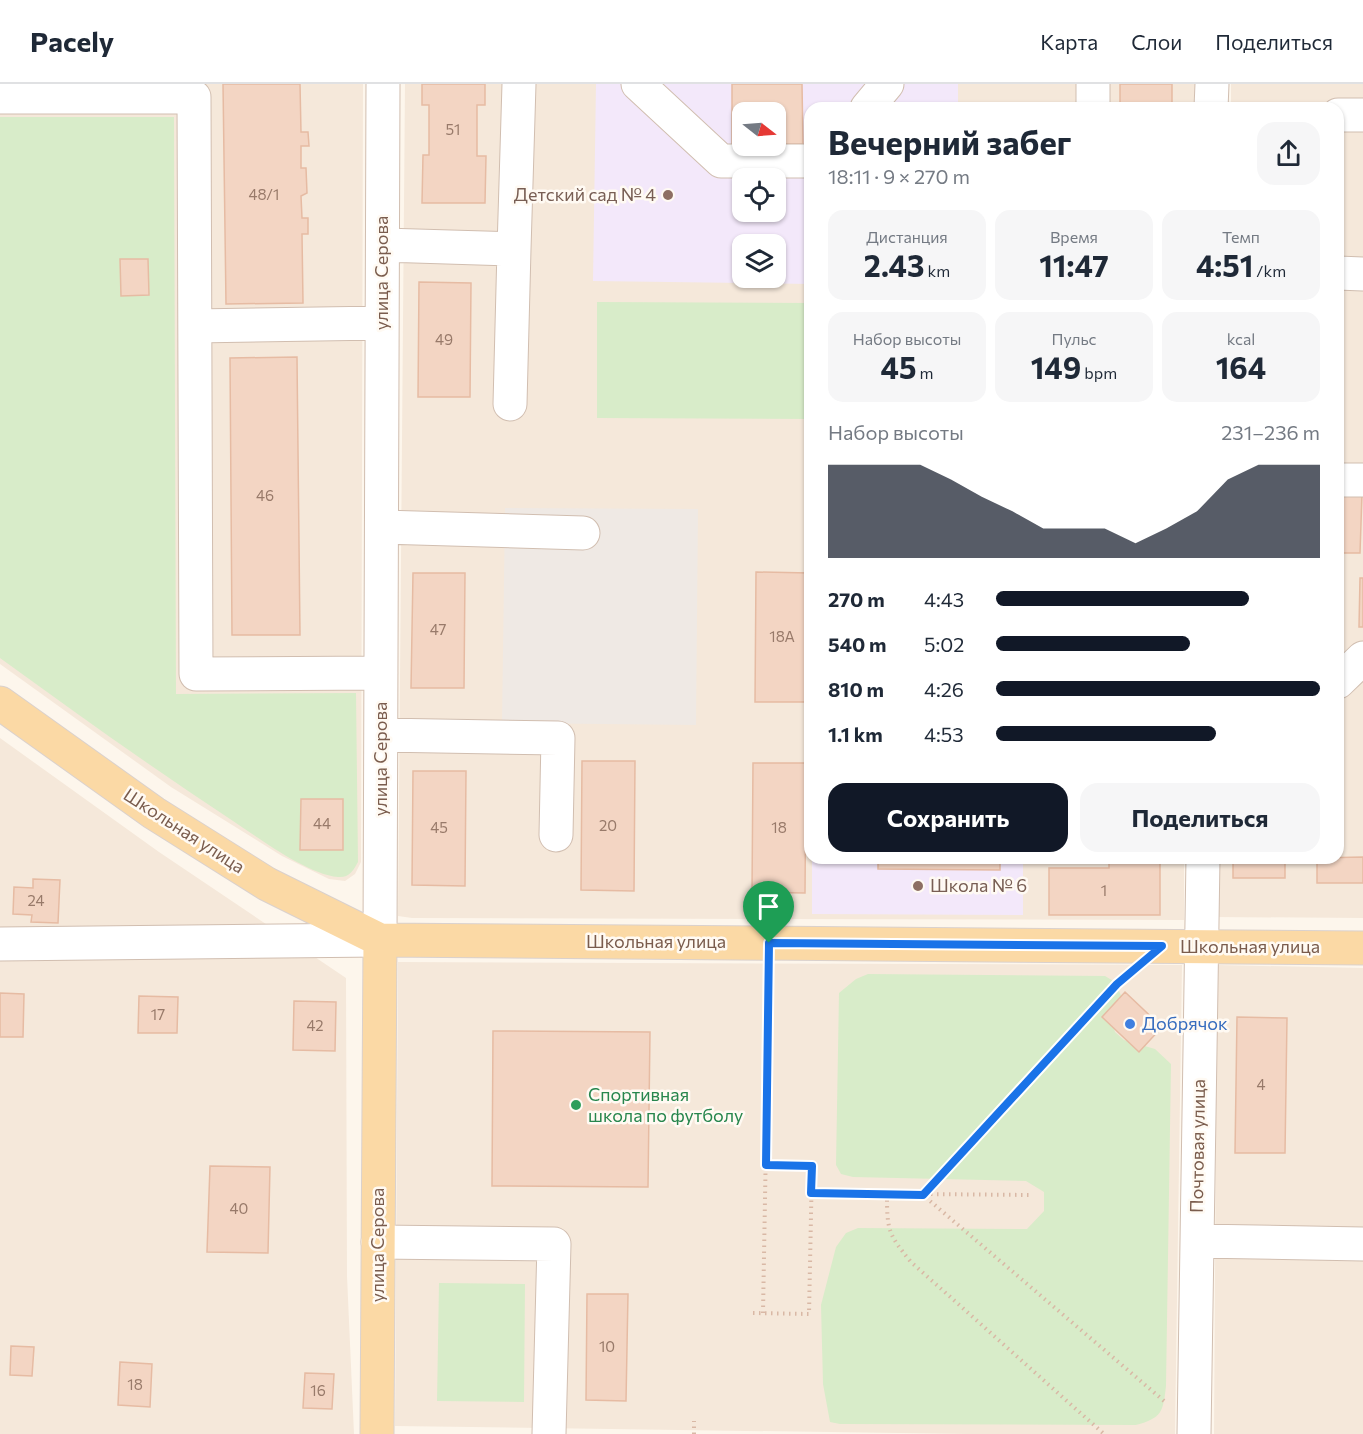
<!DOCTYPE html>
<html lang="ru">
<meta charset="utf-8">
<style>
:root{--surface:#fff;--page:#f6f6f7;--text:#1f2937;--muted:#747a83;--line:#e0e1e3;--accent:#111827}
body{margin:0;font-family:Commissioner,sans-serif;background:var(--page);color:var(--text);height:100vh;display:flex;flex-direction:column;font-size:22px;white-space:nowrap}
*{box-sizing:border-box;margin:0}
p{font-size:20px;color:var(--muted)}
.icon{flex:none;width:33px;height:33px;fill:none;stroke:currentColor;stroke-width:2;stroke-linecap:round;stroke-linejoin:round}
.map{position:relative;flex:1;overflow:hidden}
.sheet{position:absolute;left:804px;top:18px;width:540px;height:762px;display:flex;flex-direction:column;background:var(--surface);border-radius:18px;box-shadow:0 2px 4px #0004}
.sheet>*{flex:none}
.needle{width:39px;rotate:107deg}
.tools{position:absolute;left:732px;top:18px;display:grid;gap:12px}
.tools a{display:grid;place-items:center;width:54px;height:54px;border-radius:12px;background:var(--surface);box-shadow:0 2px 4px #0004;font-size:30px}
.pin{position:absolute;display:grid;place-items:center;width:51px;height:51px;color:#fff;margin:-62px -26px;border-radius:50% 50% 50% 0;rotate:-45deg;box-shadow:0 0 6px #0007}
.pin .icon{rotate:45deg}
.round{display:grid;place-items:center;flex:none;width:63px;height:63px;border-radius:18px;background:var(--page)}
.headline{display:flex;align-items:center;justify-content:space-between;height:102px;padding:0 24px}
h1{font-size:33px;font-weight:700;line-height:45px}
.figures{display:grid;grid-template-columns:repeat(3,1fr);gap:9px;height:102px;padding:6px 24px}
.figures div{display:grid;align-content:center;border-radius:15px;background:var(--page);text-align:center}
.figures b{font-size:30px;font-weight:700}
.figures small{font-size:16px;font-weight:400}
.figures p{font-size:16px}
.chart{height:168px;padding:12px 24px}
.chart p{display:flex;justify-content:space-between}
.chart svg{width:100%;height:108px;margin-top:6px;fill:var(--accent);opacity:.7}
.cta{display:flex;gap:12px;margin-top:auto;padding:12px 24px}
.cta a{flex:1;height:69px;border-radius:18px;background:var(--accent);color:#fff;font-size:24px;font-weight:700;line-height:69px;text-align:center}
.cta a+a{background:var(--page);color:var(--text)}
ul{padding:0 24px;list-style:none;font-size:20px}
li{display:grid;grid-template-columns:96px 72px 1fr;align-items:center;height:45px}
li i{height:15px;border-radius:8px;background:var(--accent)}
header{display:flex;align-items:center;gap:36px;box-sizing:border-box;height:84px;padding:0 30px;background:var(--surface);border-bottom:2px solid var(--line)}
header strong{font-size:28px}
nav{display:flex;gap:33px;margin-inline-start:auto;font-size:21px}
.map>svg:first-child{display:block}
.residential{fill:#f5e8da;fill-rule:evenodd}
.industrial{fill:#efe9e4}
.education{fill:#f3e8fa;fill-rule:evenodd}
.green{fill:#d8ecc9}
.building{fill:#f3d5c3;stroke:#e6bba3;stroke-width:1.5}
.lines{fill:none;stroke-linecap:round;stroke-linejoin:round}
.minor-casing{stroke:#d1beb0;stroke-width:35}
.major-casing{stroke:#dad1cd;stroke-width:35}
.path{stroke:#d9b8a5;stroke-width:4;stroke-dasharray:1.5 4.5;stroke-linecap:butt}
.minor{stroke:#fff;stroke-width:33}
.major{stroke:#fbd9a5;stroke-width:33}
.route-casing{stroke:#fff;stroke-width:12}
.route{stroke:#1a73e8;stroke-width:8}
.education-dot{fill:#8d6e63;stroke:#fffaf3;stroke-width:2}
.shop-dot{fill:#3f7fe0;stroke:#fffaf3;stroke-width:2}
.leisure-dot{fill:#2e9e5b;stroke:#fffaf3;stroke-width:2}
.labels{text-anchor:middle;stroke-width:5;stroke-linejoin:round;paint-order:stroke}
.number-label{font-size:15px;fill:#987a6a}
.education-label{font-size:18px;fill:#785e54;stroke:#fffaf3;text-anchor:end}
.street-label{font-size:18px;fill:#7a5c4d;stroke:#fffaf3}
.shop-label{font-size:18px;fill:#366cbe;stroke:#fffaf3;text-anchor:start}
.leisure-label{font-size:18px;fill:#27864d;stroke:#fffaf3;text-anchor:start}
</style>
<header>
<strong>Pacely</strong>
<nav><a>Карта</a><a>Слои</a><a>Поделиться</a></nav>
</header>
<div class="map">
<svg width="1363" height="1350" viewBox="0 0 1363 1350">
<rect width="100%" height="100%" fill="#fdf6ec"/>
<!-- residential -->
<path class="residential" d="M0,0H363L361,778L355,790L345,797L329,795L282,772L171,703L0,580Z
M405,0H1195L1194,24H810V774H1184V836L412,834L398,832ZM742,28H776V62H742ZM742,94H776V128H742ZM742,160H776V194H742Z
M1231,0H1363V834L1215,833L1216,774H1338V24H1231Z
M0,654L159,768L346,894L347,1192L354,1350H0Z
M398,878L1182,881L1175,1350H968L395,1342Z
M1217,881L1363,884V1350H1214Z"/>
<!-- industrial -->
<path class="industrial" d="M505,424L698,425L696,641L502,639Z"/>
<!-- education -->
<path class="education" d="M596,0H958V24H810V200L593,197ZM742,28H776V62H742ZM742,94H776V128H742ZM742,160H776V194H742Z
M812,774H1023V831L812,830Z"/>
<!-- green -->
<path class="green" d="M0,33H174L176,610L356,609L358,778C353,787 349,794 338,793C307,790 259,754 233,737C154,685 77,630 0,574Z
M597,218L810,219V335L597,334Z
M868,890L1105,892L1115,898L1123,916L1112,938L1115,948L1124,956L1155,965L1171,980L1166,1302C1163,1328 1162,1334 1136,1341L840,1340L830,1338L823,1300L821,1221L836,1163L846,1149L858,1144L1027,1145L1044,1127V1108L1026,1097L853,1093L841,1090L836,1081L839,909L856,895Z
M439,1199L525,1200L524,1318L437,1317Z"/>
<!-- building -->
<path class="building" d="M223,0H300L301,48H308L309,62H301V84H306L307,109L301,112L302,134H308V150H302L303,219L226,220Z
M422,0H485V21H477V72H486L485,119H422L423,71H429V21H422Z
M732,0H802L803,60H776V28H742V61H732Z
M1120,0H1172V24H1120Z
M120,175H148L149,211L121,212Z
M419,198L471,199L470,313H418Z
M297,273L300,551H232L230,274Z
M1338,410H1362L1360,469H1338Z
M756,488L809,489L808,618H755Z
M413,489H465L464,604H411Z
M1360,494H1363V543H1359Z
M582,677H635L634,807L581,806Z
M753,679H806L805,809L752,808Z
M413,687H466L465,802L412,801Z
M301,715H343V766H300Z
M1363,773V799H1317V774Z
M878,774H1000V786L878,785Z
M1109,774H1160V831H1049V784H1109Z
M1233,774H1285V794H1233Z
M33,795L60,796L58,839L31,838L32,831L13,830L14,803L33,804Z
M1125,908L1162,943L1139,968L1102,933Z
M0,909L24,910L23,953H0Z
M139,912L178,913L177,949H138Z
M294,917L336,918L335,967L293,966Z
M1237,933L1287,934L1285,1069H1235Z
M493,947L650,948L648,1103L492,1102Z
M210,1082L270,1083L268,1169L207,1168Z
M587,1210H628L626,1317L586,1316Z
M11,1262L34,1263L32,1292L10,1291Z
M120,1278L152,1280L150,1323L118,1321Z
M305,1289L334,1290L332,1325L303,1324Z"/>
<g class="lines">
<!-- minor casing -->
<g class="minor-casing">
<path id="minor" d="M638,0L721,77H810
M0,13H194L196,590L381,589
M867,24L887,0
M1093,24V0
M1211,24L1212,0
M1338,31H1363
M383,161L514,165L510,320
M514,165L519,0
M1338,189L1363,190
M195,242L382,239
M1338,396H1363
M382,443L583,449
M1338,598L1363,574
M381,651L558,654L556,751
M0,860L380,856L383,0
M1197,1157L1363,1160
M378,1158L554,1160L549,1350
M1194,1350L1203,774"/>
</g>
<!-- major casing -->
<g class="major-casing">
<path id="major" d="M0,619L154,729L267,800L380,856L1363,864
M377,1350L380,856"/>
</g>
<!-- path -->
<path class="path" d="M1125,894L923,1111L1164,1317
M811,1109L1030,1111
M887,1110C887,1146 888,1150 911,1178L1104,1350
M753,1229L809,1230L812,1082L766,1081
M763,1229L769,888
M694,1350V1337"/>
<!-- minor -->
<use href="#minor" class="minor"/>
<!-- major -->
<use href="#major" class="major"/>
</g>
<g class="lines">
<!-- route casing -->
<g class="route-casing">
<path id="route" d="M769,859L1162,862L1117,900L923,1111L811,1109L812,1082L766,1081Z"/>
</g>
<!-- route -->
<use href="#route" class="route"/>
</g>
<!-- markers -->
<g class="education-dot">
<circle cx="668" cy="111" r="6"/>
<circle cx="918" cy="802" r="6"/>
</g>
<circle class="shop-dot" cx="1130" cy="940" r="6"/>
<circle class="leisure-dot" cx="576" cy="1021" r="6"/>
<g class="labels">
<!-- number labels -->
<g class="number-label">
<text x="453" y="51">51</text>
<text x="264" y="116">48/1</text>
<text x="444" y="261">49</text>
<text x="265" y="417">46</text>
<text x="438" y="551">47</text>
<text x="782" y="558">18А</text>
<text x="322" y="745">44</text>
<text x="608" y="747">20</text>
<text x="439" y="749">45</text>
<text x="779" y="749">18</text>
<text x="1104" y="812">1</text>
<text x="36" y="822">24</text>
<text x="158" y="936">17</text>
<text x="315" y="947">42</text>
<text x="1261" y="1006">4</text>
<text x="239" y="1130">40</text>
<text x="607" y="1268">10</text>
<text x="135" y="1306">18</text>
<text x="318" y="1312">16</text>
</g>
<!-- education labels -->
<g class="education-label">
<text x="656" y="117">Детский сад № 4</text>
<text x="930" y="808" text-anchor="start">Школа № 6</text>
</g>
<!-- street labels -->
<g class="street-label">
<text transform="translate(382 189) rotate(-90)" y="6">улица Серова</text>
<text transform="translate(381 675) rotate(-90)" y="6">улица Серова</text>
<text transform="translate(184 747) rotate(33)" y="6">Школьная улица</text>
<text x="656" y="864">Школьная улица</text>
<text x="1250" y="869">Школьная улица</text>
<text transform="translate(1198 1062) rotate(-89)" y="6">Почтовая улица</text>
<text transform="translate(378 1161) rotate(-90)" y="6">улица Серова</text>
</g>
<!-- shop labels -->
<g class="shop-label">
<text x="1142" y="946">Добрячок</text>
</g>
<!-- leisure labels -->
<g class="leisure-label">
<text x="588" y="1017">Спортивная<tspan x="588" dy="21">школа по футболу</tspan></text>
</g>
</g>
</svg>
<div class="tools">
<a><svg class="needle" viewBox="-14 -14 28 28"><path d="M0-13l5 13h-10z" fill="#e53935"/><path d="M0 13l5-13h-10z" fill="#747a83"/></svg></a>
<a><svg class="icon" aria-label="locate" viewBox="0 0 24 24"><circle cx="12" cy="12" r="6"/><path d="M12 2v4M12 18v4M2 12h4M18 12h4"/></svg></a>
<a><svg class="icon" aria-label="layers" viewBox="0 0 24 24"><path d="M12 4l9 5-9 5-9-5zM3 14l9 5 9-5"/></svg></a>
</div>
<div class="pin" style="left:769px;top:859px;background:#1e9e55"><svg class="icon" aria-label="arrive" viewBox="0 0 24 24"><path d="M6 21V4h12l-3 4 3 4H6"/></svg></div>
<section class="sheet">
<div class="headline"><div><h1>Вечерний забег</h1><p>18:11 · 9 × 270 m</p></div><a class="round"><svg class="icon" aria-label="share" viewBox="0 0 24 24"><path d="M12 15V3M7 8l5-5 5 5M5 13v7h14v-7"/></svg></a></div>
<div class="figures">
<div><p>Дистанция</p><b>2.43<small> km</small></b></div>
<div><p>Время</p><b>11:47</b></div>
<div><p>Темп</p><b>4:51<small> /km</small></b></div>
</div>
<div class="figures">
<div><p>Набор высоты</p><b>45<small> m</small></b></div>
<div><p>Пульс</p><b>149<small> bpm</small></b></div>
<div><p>kcal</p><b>164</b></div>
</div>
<div class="chart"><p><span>Набор высоты</span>231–236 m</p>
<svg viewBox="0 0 160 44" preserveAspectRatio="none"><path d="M0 44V6L10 6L20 6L30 6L40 12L50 19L60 25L70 32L80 32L90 32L100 38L110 32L120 25L130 12L140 6L150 6L160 6V44z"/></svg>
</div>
<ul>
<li><b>270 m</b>4:43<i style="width:78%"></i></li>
<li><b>540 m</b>5:02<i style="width:60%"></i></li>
<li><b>810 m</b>4:26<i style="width:100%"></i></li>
<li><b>1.1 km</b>4:53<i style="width:68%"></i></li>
</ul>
<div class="cta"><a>Сохранить</a><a>Поделиться</a></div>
</section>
</div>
